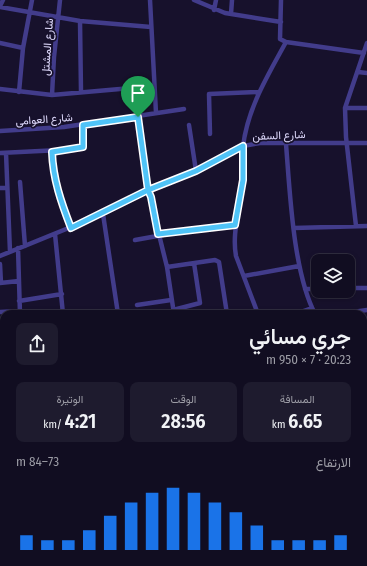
<!DOCTYPE html>
<html lang="ar">
<meta charset="utf-8">
<style>
:root{--surface:#110d21;--page:#1e1b2e;--text:#f1f3f6;--muted:#9c9ca5;--line:#302d3f;--accent:#1a73e8}
body{margin:0;font-family:"Fira Sans Condensed",Vazirmatn,sans-serif;background:var(--page);color:var(--text);direction:rtl;height:100vh;display:flex;flex-direction:column;font-size:15px;white-space:nowrap}
*{box-sizing:border-box;margin:0}
p{font-size:13px;color:var(--muted)}
.icon{flex:none;width:22px;height:22px;fill:none;stroke:currentColor;stroke-width:2;stroke-linecap:round;stroke-linejoin:round}
.map{position:relative;flex:1;overflow:hidden;direction:ltr}
.drawer{position:absolute;left:0px;top:310px;width:367px;height:256px;display:flex;flex-direction:column;background:var(--surface);border-radius:12px 12px 0 0;box-shadow:0 2px 6px #0003,0 0 0 1px var(--line);direction:rtl}
.drawer>*{flex:none}
.fabs{position:absolute;left:311px;top:254px;display:grid;gap:8px}
.fabs a{display:grid;place-items:center;width:44px;height:44px;border-radius:8px;background:var(--surface);box-shadow:0 2px 6px #0003,0 0 0 1px var(--line);font-size:20px}
.pin{position:absolute;display:grid;place-items:center;width:34px;height:34px;color:#fff;margin:-41px -17px;border-radius:50% 50% 50% 0;rotate:-45deg;box-shadow:0 0 4px #0007}
.pin .icon{rotate:45deg}
.round{display:grid;place-items:center;flex:none;width:42px;height:42px;border-radius:8px;background:var(--page)}
.summary{display:flex;align-items:center;justify-content:space-between;height:68px;padding:0 16px}
h1{font-size:22px;font-weight:600;line-height:30px}
.metrics{display:grid;grid-template-columns:repeat(3,1fr);gap:6px;height:68px;padding:4px 16px}
.metrics div{display:grid;align-content:center;border-radius:8px;background:var(--page);text-align:center}
.metrics b{font-size:20px;font-weight:600}
.metrics small{font-size:11px;font-weight:400}
.metrics p{font-size:11px}
.chart{height:112px;padding:8px 16px}
.chart p{display:flex;justify-content:space-between}
.chart svg{width:100%;height:72px;margin-top:4px;stroke:var(--accent);stroke-width:6}
.map>svg:first-child{display:block}
.lines{fill:none;stroke-linecap:round;stroke-linejoin:round}
.street{stroke:#423c8b;stroke-width:4.5}
.route-casing{stroke:#fff;stroke-width:8}
.route{stroke:#4fc3f7;stroke-width:5}
.labels{text-anchor:middle;stroke-width:3.5;stroke-linejoin:round;paint-order:stroke}
.street-label{font-size:11px;fill:#e1dcff;stroke:#17112c}
</style>
<div class="map">
<svg width="367" height="566" viewBox="0 0 367 566">
<rect width="100%" height="100%" fill="#17112c"/>
<g class="lines">
<!-- street -->
<path class="street" d="M150,0L156,113
M194,0L225,13L281,22
M281,0L280,39L286,42L364,53
M0,6L3,0
M0,7L80,21L151,27
M214,10L216,0
M231,14L232,0
M80,21L81,92
M0,43L23,48
M358,72L367,73
M0,89L52,95L154,86
M19,92L23,48L32,0
M52,95L54,57L60,0
M345,108H367
M138,117L148,190L167,267L174,314
M189,125L196,171
M0,131L64,127L184,109
M210,134L209,94L259,92
M286,144C290,193 293,271 315,314
M52,151C53,179 61,202 71,228
M0,153L80,149L84,145L83,125
M6,153L10,252
M20,182L25,246
M0,188H7
M103,214L118,314
M356,226L346,137L345,108L367,43
M294,228L367,226
M55,234L63,314
M135,240L196,229L235,225
M18,248L20,314
M0,256L103,214L148,190L196,171L243,146L260,143H367
M0,264L1,283
M167,267L215,260L219,262L227,314
M244,276L299,266
M0,283L19,281
M348,288H367
M305,289H318
M19,301L62,294
M137,305L171,300
M173,310L200,303L194,263
M0,312L19,311
M86,314L94,313
M258,314L236,256C232,234 239,214 241,192C243,177 241,162 243,147C247,109 268,75 286,42
M295,314L312,308
M339,314L367,310
M363,334L367,333
M0,376H4
M363,388L367,387
M0,426H4
M363,447L367,459
M0,473H4
M0,509H4
M363,511L367,533
M363,549L367,548
M0,558H4
M73,562V566
M270,562L271,566
M289,562L291,566
M339,562V566
M25,566L26,562"/>
</g>
<g class="lines">
<!-- route casing -->
<g class="route-casing">
<path id="route" d="M138,117L83,125V147L52,152C53,179 61,202 71,228L148,190L196,171L243,146V180L235,225L158,234L151,197L148,190L138,117"/>
</g>
<!-- route -->
<use href="#route" class="route"/>
</g>
<g class="labels">
<!-- street labels -->
<g class="street-label">
<text transform="translate(47 47) rotate(-86)" y="4">شارع المشتل</text>
<text transform="translate(44 119) rotate(-4)" y="4">شارع العوامى</text>
<text transform="translate(279 135) rotate(-2)" y="4">شارع السفن</text>
</g>
</g>
</svg>
<div class="fabs">
<a><svg class="icon" aria-label="layers" viewBox="0 0 24 24"><path d="M12 4l9 5-9 5-9-5zM3 14l9 5 9-5"/></svg></a>
</div>
<div class="pin" style="left:138px;top:117px;background:#1e9e55"><svg class="icon" aria-label="arrive" viewBox="0 0 24 24"><path d="M6 21V4h12l-3 4 3 4H6"/></svg></div>
<section class="drawer">
<div class="summary"><div><h1>جري مسائي</h1><p>20:23 · 7 × 950 m</p></div><a class="round"><svg class="icon" aria-label="share" viewBox="0 0 24 24"><path d="M12 15V3M7 8l5-5 5 5M5 13v7h14v-7"/></svg></a></div>
<div class="metrics">
<div><p>المسافة</p><b>6.65<small> km</small></b></div>
<div><p>الوقت</p><b>28:56</b></div>
<div><p>الوتيرة</p><b>4:21<small> /km</small></b></div>
</div>
<div class="chart"><p><span>الارتفاع</span>73–84 m</p>
<svg viewBox="0 0 160 44" preserveAspectRatio="none"><path d="M5 44V35M15 44V38M25 44V38M35 44V32M45 44V23M55 44V15M65 44V9M75 44V6M85 44V9M95 44V15M105 44V21M115 44V29M125 44V38M135 44V38M145 44V38M155 44V35"/></svg>
</div>
</section>
</div>
